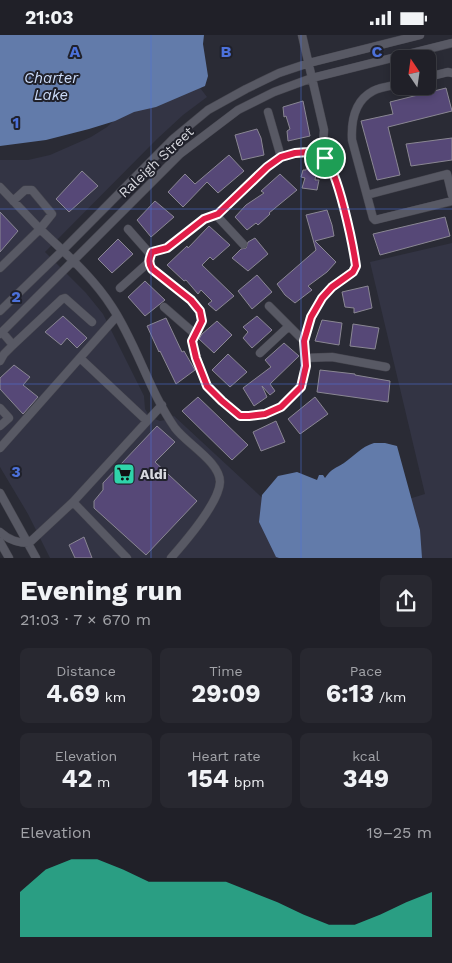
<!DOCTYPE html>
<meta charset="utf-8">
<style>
:root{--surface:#202028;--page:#282830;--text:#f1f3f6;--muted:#a2a3a8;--line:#3d3e45;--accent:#2fd4aa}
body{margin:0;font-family:"Work Sans",sans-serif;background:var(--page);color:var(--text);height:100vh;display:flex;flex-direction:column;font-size:19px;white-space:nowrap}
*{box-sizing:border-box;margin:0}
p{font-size:16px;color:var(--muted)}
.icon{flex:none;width:28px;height:28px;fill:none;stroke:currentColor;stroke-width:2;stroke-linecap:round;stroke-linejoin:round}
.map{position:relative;height:523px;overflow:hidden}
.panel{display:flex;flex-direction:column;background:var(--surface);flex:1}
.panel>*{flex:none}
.needle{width:32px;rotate:347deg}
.fabs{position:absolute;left:391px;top:15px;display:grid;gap:10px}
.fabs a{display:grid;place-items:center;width:45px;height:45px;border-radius:8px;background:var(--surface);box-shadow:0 2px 8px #0003,0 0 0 1px var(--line);font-size:25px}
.pin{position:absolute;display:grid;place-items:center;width:42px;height:42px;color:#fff;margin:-21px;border:2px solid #fff;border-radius:50%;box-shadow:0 1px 5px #0007}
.round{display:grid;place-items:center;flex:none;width:52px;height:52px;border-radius:8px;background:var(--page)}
.head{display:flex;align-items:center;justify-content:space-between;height:85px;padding:0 20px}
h1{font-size:28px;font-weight:700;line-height:38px}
.figures{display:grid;grid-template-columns:repeat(3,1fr);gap:8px;height:85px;padding:5px 20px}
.figures div{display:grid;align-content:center;border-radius:8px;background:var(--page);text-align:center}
.figures b{font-size:25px;font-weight:700}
.figures small{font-size:14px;font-weight:400}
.figures p{font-size:14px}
.chart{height:140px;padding:10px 20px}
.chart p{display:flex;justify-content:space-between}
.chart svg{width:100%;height:90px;margin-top:5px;fill:var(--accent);opacity:.7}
.status{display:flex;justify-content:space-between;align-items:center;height:35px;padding:0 25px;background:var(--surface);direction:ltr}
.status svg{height:14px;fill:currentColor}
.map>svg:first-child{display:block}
.built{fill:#333444}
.water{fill:#627baa}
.building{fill:#564877;stroke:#8a8793}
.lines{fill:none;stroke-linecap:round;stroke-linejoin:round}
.minor-casing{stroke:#46464f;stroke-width:9}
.minor{stroke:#585964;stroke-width:8}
.route-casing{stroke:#fff;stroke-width:10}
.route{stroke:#e11d48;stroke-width:6}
.grid{fill:none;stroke:#4c71da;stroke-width:1;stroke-opacity:0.55}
.labels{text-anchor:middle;stroke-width:4;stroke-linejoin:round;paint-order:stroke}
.street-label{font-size:14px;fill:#d8d9df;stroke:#20212b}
.poi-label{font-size:14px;font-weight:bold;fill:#d8d9df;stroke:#20212b;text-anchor:start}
.water-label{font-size:15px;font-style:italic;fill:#cbdbf8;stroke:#20212b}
.grid-label{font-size:16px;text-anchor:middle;font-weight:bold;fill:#4c71da;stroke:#20212b;stroke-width:4;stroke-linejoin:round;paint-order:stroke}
</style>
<div class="status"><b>21:03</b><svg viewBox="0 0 49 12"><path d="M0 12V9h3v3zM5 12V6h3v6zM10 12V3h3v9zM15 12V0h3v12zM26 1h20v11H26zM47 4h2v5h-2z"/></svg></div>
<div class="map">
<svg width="452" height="523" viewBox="0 0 452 523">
<rect width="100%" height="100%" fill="#2a2b35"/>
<!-- built -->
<path class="built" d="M173,17L207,62L183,80L157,104L45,217L86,258L103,279L144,361L145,374L150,382L160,386L165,385L174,381L299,497L425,459L370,227L452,208V523H50L28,479L0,432V125H28L50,120L91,102L107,92L129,71Z"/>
<!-- water -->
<path class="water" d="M0,0H204L203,9L208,41L205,51L156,72L134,77L115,86L89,94L46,105L0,111Z
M374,408H385L397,411L420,495L422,523H279L276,522L259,487L262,460L278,441L297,437L317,445L319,440H323L325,443C331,434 336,433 344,428C354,421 361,412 374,408Z"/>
<!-- building -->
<path class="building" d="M446,53L452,76L388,92L400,140L377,145L361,86L393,79L390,67Z
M303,66L310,101L288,106L287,96L290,94L286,81L284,82L283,72Z
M257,94L261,103L264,120L242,125L235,100Z
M452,103V125L411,131L406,109Z
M229,120L244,136L218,158L207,147L183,172L168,157L185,139L195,149Z
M307,131L317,132L315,145H319L317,155L302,153L305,143L301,142L303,135H306Z
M82,136L98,151L69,177L56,164Z
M280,139L297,155L269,178L270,179L258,190L256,188L247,195L235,182L246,170L264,158L261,156Z
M155,166L174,182L151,202L137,185Z
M327,175L332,190L334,201L315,206L336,227L327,237L308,251L312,255L295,268L285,260L277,249L316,215L306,180Z
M0,177L18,196L0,217Z
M445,182L450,201L380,220L373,199Z
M209,191L230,210L213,225L210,222L202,230L234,261L216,276L208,269L212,266L201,255L198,259L186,245L184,246L167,230L187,211L188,213Z
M255,203L268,219L248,236L232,223L241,214L246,213L248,207Z
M118,204L133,219L112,238L98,224Z
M257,240L272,257L252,274L238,256Z
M145,246L165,265L145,281L128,262Z
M368,251L372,273L354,278V273L345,272L342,257Z
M63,281L87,303L77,313L67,303L61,310L45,297Z
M257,281L272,295L252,313L243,303L248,297L243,292Z
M166,283L182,317L184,316L195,335L176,349L160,316L159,317L147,291Z
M322,285L342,288L339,310L315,306Z
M217,286L232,300L214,318L199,304L202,299Z
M353,289L379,293L375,314L350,311Z
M284,308L299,321L270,349L275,356L270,360L262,351L267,362L254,371L243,353L271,332L265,325Z
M228,319L247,337L230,352L212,335Z
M14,330L30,342L23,350L38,362L23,379L0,354V343Z
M320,335L355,339V340L390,346L388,367L317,357Z
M198,362L248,410L232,425L182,376Z
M315,362L328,379L300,399L288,384Z
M276,386L285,407L261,416L253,397Z
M157,391L175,407L155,427L197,466L146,520L94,473V466L103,455V448Z
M84,502L92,523H75L69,510Z"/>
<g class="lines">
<!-- minor casing -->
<g class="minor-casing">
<path id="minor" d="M302,0L324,95L323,108L318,119
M428,42L448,37L452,38
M400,49C391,51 381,52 373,56C354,66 351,86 352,105L373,183L375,185L452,166
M268,77L281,122
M309,117C315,117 320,118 324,122C338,135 353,210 356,231L353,237L332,252L322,263L311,282L304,306L306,331L301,352L281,372L265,379L249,381H240L222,366L207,351L196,323L192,306L202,286L200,276L191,265L152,233C148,228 149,224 152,217L167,213L204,184L218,179L267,133L281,122L295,118Z
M0,152L40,194L52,179L32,155H25L13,166
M367,160L447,139L452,160
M216,180L243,209
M128,194L151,220
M0,233L40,194C65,218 93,242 112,272C137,310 149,356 175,393C187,409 220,427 220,447C219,468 185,507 171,523
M120,253L149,227
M269,271L304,306
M164,272L195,299
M0,276L63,215L173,104L208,75L246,54L279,38L309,28L420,0
M0,299L180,119L238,75L274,57L312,43L452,8
M13,310L62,264L65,263L92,287
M260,318L289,291
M80,323L147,386
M305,323L332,322L386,332
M0,326L4,319L13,310L2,297
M0,373L9,383L0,391
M0,413L117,281
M0,458L36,523
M73,467L162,370
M0,497C9,505 17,508 29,508L73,467L127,523
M0,507L9,523"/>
</g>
<!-- minor -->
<use href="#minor" class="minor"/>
</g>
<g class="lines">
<!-- route casing -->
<g class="route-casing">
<path id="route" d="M309,117C315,117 320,118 324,122C338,135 353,210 356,231L353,237L332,252L322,263L311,282L304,306L306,331L301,352L281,372L265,379L249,381H240L222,366L207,351L196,323L192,306L202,286L200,276L191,265L152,234C148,228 149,224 152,217L167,213L204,184L218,179L267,132L281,122L295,118Z"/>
</g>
<!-- route -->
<use href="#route" class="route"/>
</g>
<!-- grid -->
<path class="grid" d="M151,0V523M301,0V523M0,174H452M0,349H452"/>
<!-- icons -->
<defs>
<g id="supermarket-square" transform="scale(1.125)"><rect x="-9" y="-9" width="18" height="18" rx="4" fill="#2fd4aa" stroke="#20212b"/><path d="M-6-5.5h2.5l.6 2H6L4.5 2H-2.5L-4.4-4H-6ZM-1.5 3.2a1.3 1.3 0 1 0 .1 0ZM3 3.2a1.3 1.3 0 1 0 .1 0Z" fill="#111"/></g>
</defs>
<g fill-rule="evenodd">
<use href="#supermarket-square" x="124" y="439"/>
</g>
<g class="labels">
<!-- street labels -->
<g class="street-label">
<text transform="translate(156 127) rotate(-43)" y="5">Raleigh Street</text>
</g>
<!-- poi labels -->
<g class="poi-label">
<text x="140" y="444">Aldi</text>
</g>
<!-- water labels -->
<g class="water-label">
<text x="51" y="48">Charter<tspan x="51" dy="17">Lake</tspan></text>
</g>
</g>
<g class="grid-label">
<text x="75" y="22">A</text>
<text x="226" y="22">B</text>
<text x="377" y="22">C</text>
<text x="16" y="93">1</text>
<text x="16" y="267">2</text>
<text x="16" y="442">3</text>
</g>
</svg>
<div class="fabs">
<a><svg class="needle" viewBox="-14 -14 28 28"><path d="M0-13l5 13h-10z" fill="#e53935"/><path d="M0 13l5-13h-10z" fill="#a2a3a8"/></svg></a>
</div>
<div class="pin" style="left:325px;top:123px;background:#1e9e55"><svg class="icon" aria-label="arrive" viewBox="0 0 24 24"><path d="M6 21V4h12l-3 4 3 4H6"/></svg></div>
</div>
<section class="panel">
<div class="head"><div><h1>Evening run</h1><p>21:03 · 7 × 670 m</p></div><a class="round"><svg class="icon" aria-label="share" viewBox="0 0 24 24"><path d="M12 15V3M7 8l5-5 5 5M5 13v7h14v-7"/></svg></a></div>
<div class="figures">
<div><p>Distance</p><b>4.69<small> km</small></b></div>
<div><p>Time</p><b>29:09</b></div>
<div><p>Pace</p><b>6:13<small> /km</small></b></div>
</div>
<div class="figures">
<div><p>Elevation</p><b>42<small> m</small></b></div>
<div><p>Heart rate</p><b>154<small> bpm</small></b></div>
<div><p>kcal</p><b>349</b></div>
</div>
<div class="chart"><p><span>Elevation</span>19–25 m</p>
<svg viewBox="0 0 160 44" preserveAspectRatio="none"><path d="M0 44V22L10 11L20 6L30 6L40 11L50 17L60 17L70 17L80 17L90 22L100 27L110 33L120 38L130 38L140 33L150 27L160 22V44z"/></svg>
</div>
</section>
